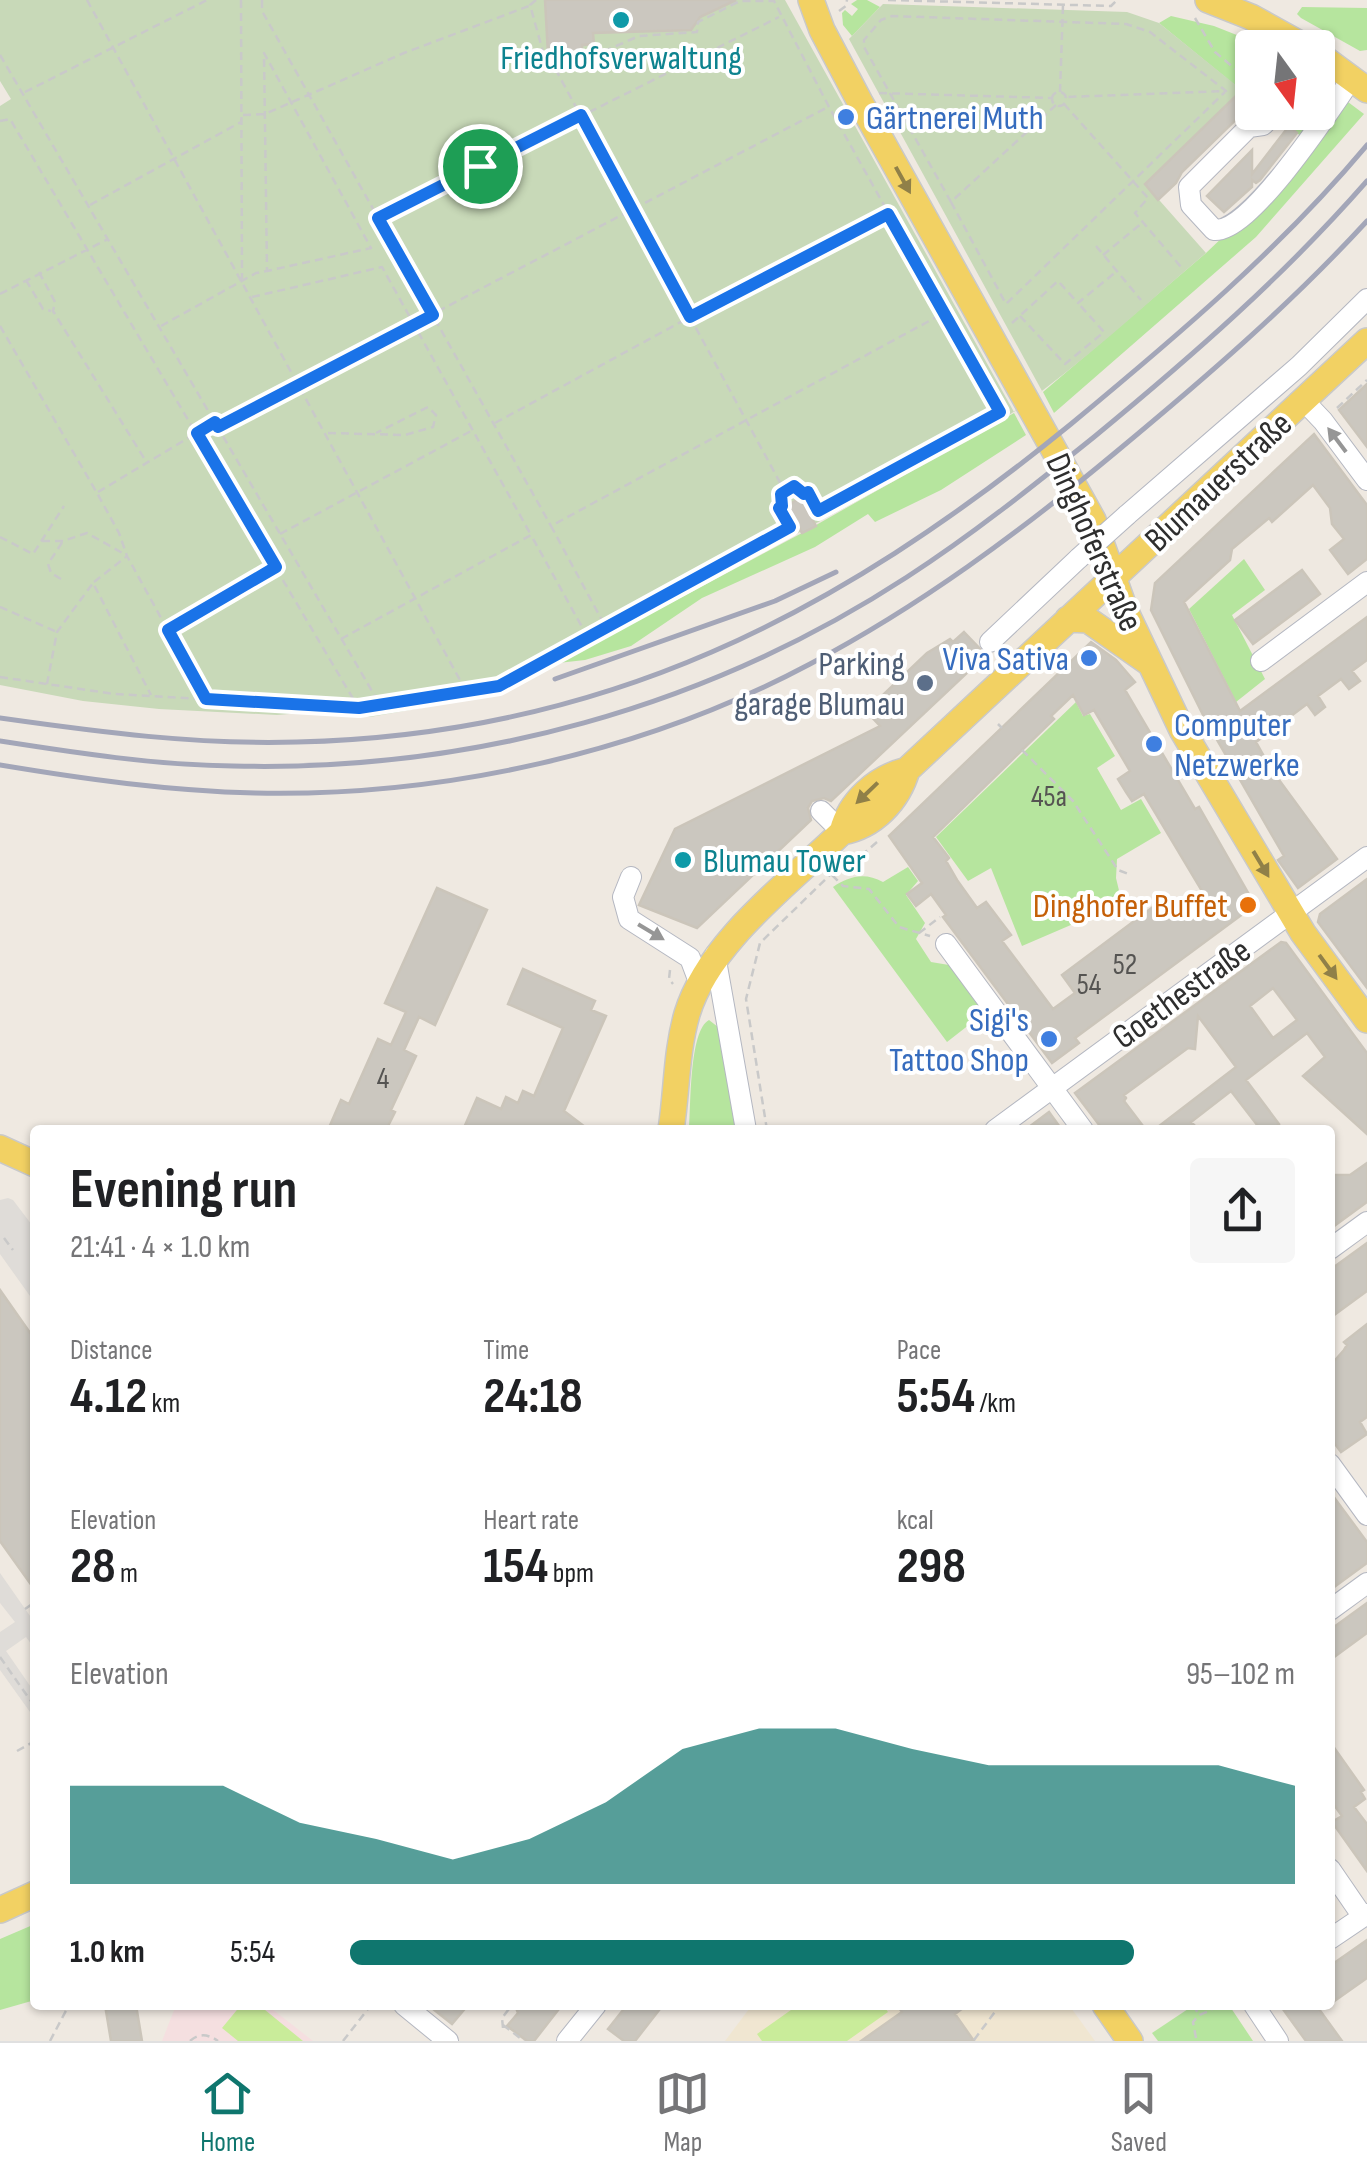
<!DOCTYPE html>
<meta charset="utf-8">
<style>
:root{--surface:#fff;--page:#f6f6f6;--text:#202124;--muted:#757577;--line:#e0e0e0;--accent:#0f766e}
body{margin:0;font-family:"Sofia Sans Condensed",sans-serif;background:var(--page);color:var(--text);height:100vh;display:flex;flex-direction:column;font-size:38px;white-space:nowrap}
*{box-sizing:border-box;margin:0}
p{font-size:32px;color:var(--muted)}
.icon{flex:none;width:55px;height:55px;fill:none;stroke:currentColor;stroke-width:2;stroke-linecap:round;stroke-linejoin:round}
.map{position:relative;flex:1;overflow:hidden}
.drawer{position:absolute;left:30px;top:1125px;width:1305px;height:885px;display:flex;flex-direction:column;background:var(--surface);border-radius:10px;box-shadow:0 2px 8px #0004}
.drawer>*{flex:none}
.needle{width:65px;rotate:165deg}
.controls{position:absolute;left:1235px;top:30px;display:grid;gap:20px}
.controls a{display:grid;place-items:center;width:100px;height:100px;border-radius:10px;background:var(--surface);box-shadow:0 2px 8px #0004;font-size:50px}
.pin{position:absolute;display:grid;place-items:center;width:85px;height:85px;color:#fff;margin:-42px;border:5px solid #fff;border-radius:50%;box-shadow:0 2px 10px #0007}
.round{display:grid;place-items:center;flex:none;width:105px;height:105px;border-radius:10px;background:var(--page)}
.summary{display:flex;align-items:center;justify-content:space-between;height:170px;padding:0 40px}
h1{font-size:55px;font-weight:700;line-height:75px}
.metrics{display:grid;grid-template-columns:repeat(3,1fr);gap:15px;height:170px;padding:10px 40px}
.metrics div{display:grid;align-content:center}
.metrics b{font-size:50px;font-weight:700}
.metrics small{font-size:28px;font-weight:400}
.metrics p{font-size:28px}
.chart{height:280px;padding:20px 40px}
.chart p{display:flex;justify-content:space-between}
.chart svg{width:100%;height:180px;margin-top:10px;fill:var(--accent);opacity:.7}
ul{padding:0 40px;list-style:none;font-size:32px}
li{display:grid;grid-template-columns:160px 120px 1fr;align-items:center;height:75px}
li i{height:25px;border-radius:12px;background:var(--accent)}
.menu{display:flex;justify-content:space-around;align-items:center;height:140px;border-top:2px solid var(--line);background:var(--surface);font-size:28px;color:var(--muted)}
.menu a{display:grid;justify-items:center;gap:5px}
.menu .current{color:var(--accent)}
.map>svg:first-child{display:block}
.education{fill:#f0e6d1}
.medical{fill:#f5dfe0}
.green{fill:#b6e59e}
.cemetery{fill:#c8d9b8}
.pitch{fill:#c9ec9a}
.plaza{fill:#dfdcd8}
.building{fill:#cbc7bf;stroke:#cbc5ba;stroke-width:2.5;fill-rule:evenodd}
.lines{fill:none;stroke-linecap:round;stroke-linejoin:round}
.minor-casing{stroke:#b4b7c1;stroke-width:22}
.major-casing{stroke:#c9c9c9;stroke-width:28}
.path{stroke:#c9c9c9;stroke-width:2.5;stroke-dasharray:8 5;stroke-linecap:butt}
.minor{stroke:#fff;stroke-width:20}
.major{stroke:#f2d163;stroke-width:25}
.rail{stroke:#a3a6b8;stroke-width:5}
.minor-bridge-casing{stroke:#b4b7c1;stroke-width:22;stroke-linecap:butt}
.minor-bridge{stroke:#fff;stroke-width:20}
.oneway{fill:#908048}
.oneway2{fill:#969696}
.route-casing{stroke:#fff;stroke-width:20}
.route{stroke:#1a73e8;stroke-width:12}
.culture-dot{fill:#0f9aa8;stroke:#fff;stroke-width:4}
.shop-dot{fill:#3f7fe0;stroke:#fff;stroke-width:4}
.service-dot{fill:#5c6f8a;stroke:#fff;stroke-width:4}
.food-dot{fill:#e8710a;stroke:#fff;stroke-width:4}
.labels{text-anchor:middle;stroke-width:8;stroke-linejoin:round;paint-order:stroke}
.number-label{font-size:30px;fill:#555452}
.culture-label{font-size:35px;fill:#0d838f;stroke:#fff}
.shop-label{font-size:35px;fill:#366cbe;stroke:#fff;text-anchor:start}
.street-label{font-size:35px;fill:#2e2e2e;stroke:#fff}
.service-label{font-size:35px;fill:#4e5e75;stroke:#fff;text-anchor:end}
.food-label{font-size:35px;fill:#c56008;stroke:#fff;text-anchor:end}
</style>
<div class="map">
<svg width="1367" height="2041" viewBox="0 0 1367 2041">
<rect width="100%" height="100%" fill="#efe9e1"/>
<!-- education -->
<path class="education" d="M752,2005H1069L1095,2041H725Z"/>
<!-- medical -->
<path class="medical" d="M176,2005H267L313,2041H162Z"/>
<!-- green -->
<path class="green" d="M857,0H867L880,7L852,36L843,25L842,13L845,10L852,16L858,9L851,4Z
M1302,7L1367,8V50L1360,51L1301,18L1297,14Z
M1171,16L1214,26L1267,47L1252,48V99L1159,23Z
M1318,78L1335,91L1305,139L1269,113L1318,112Z
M1344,99L1364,114L1256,237L1054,413L1043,392L1206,253L1289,174Z
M1014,413L1026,435L941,490L875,522L868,514L815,547L702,598L631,646L585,660L558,663L802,533Z
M1244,559L1265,590L1232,615L1265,679L1236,702L1189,609Z
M1076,702L1083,716L1090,714L1115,756L1097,768L1121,810L1141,799L1161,833L1117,859L1116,878L1122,903L1022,946L991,868L968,881L936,837Z
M908,867L918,881L906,895L925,923L916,939L931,962L955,966L988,1010L947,1042L833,887C849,876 865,872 883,882Z
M709,1020L718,1027L738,1130H689C691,1107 689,1030 709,1020Z
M35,1924V2000L0,2010V1939Z
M1194,2005H1229L1253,2041H1158L1152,2033Z"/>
<!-- cemetery -->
<path class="cemetery" d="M0,0H785L1014,412L1042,391L849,39L883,4L1127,12L1159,23L1242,90L1145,184L1206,253C1132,316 1061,383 979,435L501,694L370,717L314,712L277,715L159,709L83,701L0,685V106L11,99L0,81Z"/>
<!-- pitch -->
<path class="pitch" d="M241,2005H259L303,2041H238L222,2028Z
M798,2005H883L888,2012L847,2041H762L757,2034Z"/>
<!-- plaza -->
<path class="plaza" d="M8,1198L13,1200L35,1229V1303L0,1254V1200Z
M0,1573L35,1623V1649L26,1637L6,1651L35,1693V1719L0,1670V1632L15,1622L0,1603Z"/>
<!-- building -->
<path class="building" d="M545,0H736L700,17L691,30L593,33L594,44L582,45V52L548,54Z
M1242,90L1252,99V104L1182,172L1176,183L1158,200L1145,184Z
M1289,126L1297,133L1260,180L1256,183L1252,180V187L1224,212L1207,196L1252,150V174Z
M1367,384V447L1339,410Z
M1314,434L1367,505V559L1348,574L1330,550L1344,539L1332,524L1330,508L1313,485L1272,522L1269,518L1232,549L1230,560L1184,602L1240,711L1367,617V660L1352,671L1360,681L1349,689L1341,679L1318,696L1325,707L1315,715L1307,704L1256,742L1271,769L1337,859L1298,888L1278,860L1284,856L1205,719L1151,610L1155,583Z
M800,498L816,526L802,533L787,506Z
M1302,570L1320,594L1253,644L1235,620Z
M964,632L986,655L831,801L824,798L812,801L808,808L811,820L697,928L639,905L675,829L880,726L866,711L927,653L950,639L953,642Z
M1091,642L1116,660L1135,682L1125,690L1195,809L1199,807L1255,905L1075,1038L1079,1043L1052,1063L943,917L946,915L931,894L916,906L907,894L922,883L889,836ZM1073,695L1084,715L1094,710L1130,771L1118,779L1126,792L1132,801L1144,794L1208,901L1181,919L1165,898L1062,975L1075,993L1053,1009L1002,941L1011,935L986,902L977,908L957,880L946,861L949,858L933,837L1054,719L1051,716Z
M1367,879V988L1318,922L1320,914Z
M437,888L487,910L435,1025L419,1017L404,1050L416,1056L391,1110L395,1112L386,1130H328L341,1100L349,1104L378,1039L391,1045L406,1012L385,1003Z
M1281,942L1286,943L1367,1053V1134L1303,1076L1325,1057L1307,1033L1246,1080L1279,1124L1272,1130H1261L1231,1091L1191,1122L1199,1130H1154L1236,1067L1198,1016L1195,1049L1188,1048L1124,1095L1126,1098L1124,1101L1146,1130H1103L1075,1093ZM1273,988L1297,1020L1273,1038L1250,1006Z
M523,969L595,1001L591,1010L606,1016L564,1111L589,1130H463L477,1098L501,1109L506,1097L518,1103L523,1091L534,1096L563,1028L508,1004Z
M1049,1112L1062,1130H1025Z
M1367,1163V1202L1330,1229V1175H1350Z
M1367,1243V1291L1330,1318V1270Z
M0,1290L35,1340V1590L0,1541Z
M1367,1324V1417L1360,1422L1367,1434L1341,1452L1330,1437V1366L1344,1350L1347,1345L1344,1342Z
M1330,1492L1367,1542V1563L1330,1590Z
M1367,1603V1633L1330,1660V1630Z
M1330,1742L1364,1790L1361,1792L1365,1799L1354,1807L1367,1824V1871L1332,1822L1342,1816L1330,1799Z
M1367,1940V1978L1330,2004V1966Z
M105,2005H136L142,2041H111Z
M428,2005H468L452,2024Z
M515,2005H562L534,2041H527L507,2026L518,2013Z
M627,2005H663L635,2041H624L608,2029Z
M897,2005H967L955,2014L974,2041H861L902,2012Z
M1280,2005H1316L1342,2041H1306Z"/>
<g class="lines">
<!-- minor casing -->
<g class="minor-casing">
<path id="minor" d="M1276,112L1263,125L1249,127L1189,187L1191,205L1214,230C1250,233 1331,109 1352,78
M1304,401L1323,421L1367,480
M1127,515L1299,366L1367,299
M990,642L1079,558
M1261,661L1367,582
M821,811L842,832
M631,877L623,897L629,919L690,958L699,982
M946,944L1083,1130
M715,955L746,1130
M995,1130L1367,857
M1330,1249L1367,1222
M1330,1464L1367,1515
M1330,1610L1367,1583
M1330,1869L1363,1917
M1330,1939L1367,1914
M404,2005L448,2041
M1254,2005L1278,2041
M567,2041L596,2005"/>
</g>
<!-- major casing -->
<g class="major-casing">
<path id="major" d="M811,0L822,30L860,102L1093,520L1125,610L1182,730L1303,933L1367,1020
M1208,0L1251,17L1307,48
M1318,54L1367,90
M1068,619L1088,620L1148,662
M842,832C850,801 876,778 907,770
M671,1130C677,1091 676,1052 687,1014C708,943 789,883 842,832C874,826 898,801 907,770L1367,341
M0,1148L35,1164
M0,1910L35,1894
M1105,2005L1130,2041"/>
</g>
<!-- path -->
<path class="path" d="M87,0L466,691
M241,0L242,279
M262,0V11L551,526
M536,0L530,5L545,59L557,72L690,317L888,214
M888,0L1111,6L1117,0
M839,11L846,6L847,0
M1195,18L1215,52L1252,83
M0,55L379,703
M25,92L207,0
M1060,92L1063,5
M1052 99a7 7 0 1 1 14 0a7 7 0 1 1-14 0Z
M879,93L1052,98
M1064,104L1148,198L1135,213L1181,267
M1056,105L951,202L1006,304L1225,92
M243,115L265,114L404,53L529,6
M0,121L10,119L358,707
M951,202L864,47V40L881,20L892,16L1126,24L1150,32L1226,91L1066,97
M90,205L241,122
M380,217L779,17
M1096,246L1141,300
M1103,255L1142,223
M39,272L55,302L53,311L147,463
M26,280L43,309L51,311
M0,294L108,239
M252,297L382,267L531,535
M1020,316L1065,364L1104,332L1078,303
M1012,323L1058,281L1078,303L1117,271
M0,326L97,493L119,533L127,556
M161,326L256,273L267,271L371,248L264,53L267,271
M1337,408L1367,380
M495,423L690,317L783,488
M219,426L828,107
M328,433L405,435L433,427L436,415L428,407L376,433
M98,492L215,422
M280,534L471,431
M0,537L33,554L64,506
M42,541H63L87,533L126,555
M61,579L51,573L48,564L63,541
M94,582L127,556L204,696
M0,607L57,632
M604,624L551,526L942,314
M170,629L275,568
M341,639L531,535L587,636
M0,677L114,694L359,708L499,685L790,527L779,508L782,506L781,494L794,486L805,494L808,492L818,511L1000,412L829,107L774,1H740L698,22L697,32L639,36L557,72
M47,684L57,632L93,583L151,695
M998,724L1002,728
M1022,750L1073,801L1118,870L1131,875
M832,875L843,886L869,889L899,927L930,936
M919,933L940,917
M670,970L669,979L673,984
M767,1130L746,999L760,943L831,874L849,866L877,842
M4,1238L13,1250
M25,1609L35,1602
M0,1657L35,1707
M17,1751L35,1741
M1193,2005L1198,2013
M503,2025L524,2041
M503,2028L502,2018L512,2005
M1196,2038L1193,2022L1199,2015L1212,2010
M974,2040L1000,2005
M50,2041L69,2005
M190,2041C199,2033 208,2034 218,2041
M343,2041L371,2005"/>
<!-- minor -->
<use href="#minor" class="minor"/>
<!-- major -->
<use href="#major" class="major"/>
<!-- rail -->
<path class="rail" d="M555,679L775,601L836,572
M0,718C99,732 197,745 297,742C605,735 837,615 1071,424C1176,337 1279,250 1367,145
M0,741C77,753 155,765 233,766C471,772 706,708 907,577C972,535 1033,486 1094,437C1191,357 1284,276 1367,181
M0,765C84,779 169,791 255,793C443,797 643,753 810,664C920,606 1020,532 1116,452C1204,379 1290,305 1367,221"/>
<!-- minor-bridge casing -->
<g class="minor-bridge-casing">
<path id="minor-bridge" d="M1079,558L1127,515"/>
</g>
<!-- minor-bridge -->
<use href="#minor-bridge" class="minor-bridge"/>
</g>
<!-- one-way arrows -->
<defs><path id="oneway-solid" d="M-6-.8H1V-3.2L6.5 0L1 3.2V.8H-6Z" transform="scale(2.5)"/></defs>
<g class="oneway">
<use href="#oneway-solid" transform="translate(903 180) rotate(61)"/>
<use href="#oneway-solid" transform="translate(867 793) rotate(136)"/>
<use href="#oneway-solid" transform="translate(1261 864) rotate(59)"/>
<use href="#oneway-solid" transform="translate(1328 967) rotate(54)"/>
</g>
<g class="oneway2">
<use href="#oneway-solid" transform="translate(1337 440) rotate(-127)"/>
<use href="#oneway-solid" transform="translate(651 932) rotate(31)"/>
</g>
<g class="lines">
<!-- route casing -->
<g class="route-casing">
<path id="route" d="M581,115L690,317L888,214L1000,412L818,511L808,492L804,494L794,486L781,494L782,506L779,508L790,527L499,686L359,708L206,699L168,630L276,567L197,433L215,422L218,427L433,315L378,218Z"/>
</g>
<!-- route -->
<use href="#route" class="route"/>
</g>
<!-- markers -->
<g class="culture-dot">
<circle cx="621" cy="20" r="10"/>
<circle cx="683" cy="860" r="10"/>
</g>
<g class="shop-dot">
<circle cx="846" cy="117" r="10"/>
<circle cx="1089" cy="658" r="10"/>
<circle cx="1154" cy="744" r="10"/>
<circle cx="1049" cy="1039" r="10"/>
</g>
<circle class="service-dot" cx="925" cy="683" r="10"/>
<circle class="food-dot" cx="1248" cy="905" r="10"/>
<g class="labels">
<!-- number labels -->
<g class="number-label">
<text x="1049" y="806">45a</text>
<text x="1125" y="974">52</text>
<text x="1089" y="994">54</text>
<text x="383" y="1088">4</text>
</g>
<!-- culture labels -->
<g class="culture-label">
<text x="621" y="69">Friedhofsverwaltung</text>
<text x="703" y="872" text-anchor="start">Blumau Tower</text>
</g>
<!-- shop labels -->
<g class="shop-label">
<text x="866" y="129">Gärtnerei Muth</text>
<text x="1069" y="670" text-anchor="end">Viva Sativa</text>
<text x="1174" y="736">Computer<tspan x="1174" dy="40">Netzwerke</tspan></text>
<text x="1029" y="1031" text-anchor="end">Sigi's<tspan x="1029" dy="40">Tattoo Shop</tspan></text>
</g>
<!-- street labels -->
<g class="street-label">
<text transform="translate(1218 481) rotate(-43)" y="12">Blumauerstraße</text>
<text transform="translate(1095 542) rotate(66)" y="12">Dinghoferstraße</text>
<text transform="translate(1181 993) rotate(-36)" y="12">Goethestraße</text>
</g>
<!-- service labels -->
<g class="service-label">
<text x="905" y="675">Parking<tspan x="905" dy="40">garage Blumau</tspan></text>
</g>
<!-- food labels -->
<g class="food-label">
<text x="1228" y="917">Dinghofer Buffet</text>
</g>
</g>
</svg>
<div class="controls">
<a><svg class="needle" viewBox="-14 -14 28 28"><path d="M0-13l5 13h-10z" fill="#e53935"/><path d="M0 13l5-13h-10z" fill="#757577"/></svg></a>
</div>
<div class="pin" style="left:480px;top:166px;background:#1e9e55"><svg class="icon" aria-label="arrive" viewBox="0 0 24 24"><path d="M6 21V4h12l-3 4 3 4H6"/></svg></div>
<section class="drawer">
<div class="summary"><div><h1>Evening run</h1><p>21:41 · 4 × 1.0 km</p></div><a class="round"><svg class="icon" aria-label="share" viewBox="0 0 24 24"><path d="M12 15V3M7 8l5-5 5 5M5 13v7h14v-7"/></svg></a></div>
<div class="metrics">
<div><p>Distance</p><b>4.12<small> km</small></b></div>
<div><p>Time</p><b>24:18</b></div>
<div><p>Pace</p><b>5:54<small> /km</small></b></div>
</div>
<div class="metrics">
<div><p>Elevation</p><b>28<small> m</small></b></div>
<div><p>Heart rate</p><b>154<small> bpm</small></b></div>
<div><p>kcal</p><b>298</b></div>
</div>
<div class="chart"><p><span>Elevation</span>95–102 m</p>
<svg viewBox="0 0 160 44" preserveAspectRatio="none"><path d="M0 44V20L10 20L20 20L30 29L40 33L50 38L60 33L70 24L80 11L90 6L100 6L110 11L120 15L130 15L140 15L150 15L160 20V44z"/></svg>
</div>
<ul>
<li><b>1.0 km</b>5:54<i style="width:83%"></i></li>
</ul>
</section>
</div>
<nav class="menu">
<a class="current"><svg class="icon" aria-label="home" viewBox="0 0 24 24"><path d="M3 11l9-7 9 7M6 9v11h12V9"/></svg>Home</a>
<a><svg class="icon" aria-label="map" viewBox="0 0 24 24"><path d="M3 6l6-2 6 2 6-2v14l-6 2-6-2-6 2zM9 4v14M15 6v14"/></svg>Map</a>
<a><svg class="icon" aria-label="saved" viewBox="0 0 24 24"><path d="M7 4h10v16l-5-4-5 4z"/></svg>Saved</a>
</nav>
